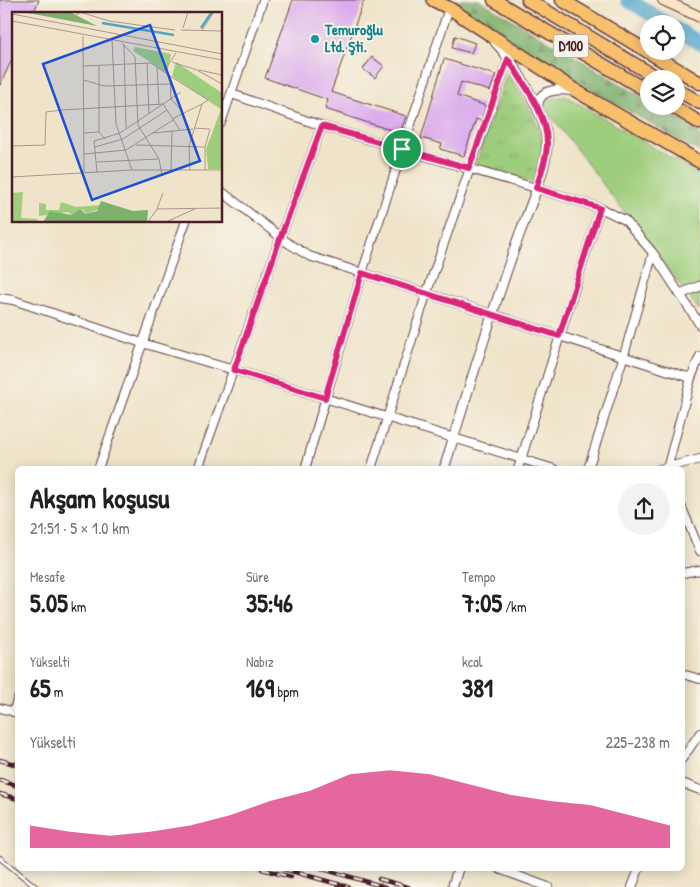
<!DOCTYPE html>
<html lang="tr">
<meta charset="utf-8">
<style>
:root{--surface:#fff;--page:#f2f2f2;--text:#202124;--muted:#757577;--accent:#db2777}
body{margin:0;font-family:"Patrick Hand",sans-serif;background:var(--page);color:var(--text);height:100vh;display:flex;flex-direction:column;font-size:19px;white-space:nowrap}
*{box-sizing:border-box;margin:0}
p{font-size:16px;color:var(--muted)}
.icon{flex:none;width:28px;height:28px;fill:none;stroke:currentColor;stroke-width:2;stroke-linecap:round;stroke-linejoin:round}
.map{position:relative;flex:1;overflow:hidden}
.details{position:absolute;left:15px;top:466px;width:670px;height:405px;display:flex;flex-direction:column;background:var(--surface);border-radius:8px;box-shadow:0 2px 12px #0003}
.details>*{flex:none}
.tools{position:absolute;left:640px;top:15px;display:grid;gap:10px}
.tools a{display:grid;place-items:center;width:45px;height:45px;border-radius:50%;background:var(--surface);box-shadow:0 2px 12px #0003;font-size:25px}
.pin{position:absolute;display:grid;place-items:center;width:42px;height:42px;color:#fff;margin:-21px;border:2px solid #fff;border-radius:50%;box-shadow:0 1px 5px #0007}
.round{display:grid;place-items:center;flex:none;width:52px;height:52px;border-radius:26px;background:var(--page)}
.summary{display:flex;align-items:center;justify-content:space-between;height:85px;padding:0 15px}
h1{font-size:28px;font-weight:700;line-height:38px}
.stats{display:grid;grid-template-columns:repeat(3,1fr);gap:8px;height:85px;padding:5px 15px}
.stats div{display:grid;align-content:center}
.stats b{font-size:25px;font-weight:700}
.stats small{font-size:14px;font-weight:400}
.stats p{font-size:14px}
.chart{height:140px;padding:10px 15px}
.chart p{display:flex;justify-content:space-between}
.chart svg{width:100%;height:90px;margin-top:5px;fill:var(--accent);opacity:.7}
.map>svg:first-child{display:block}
.grass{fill:url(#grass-tufts);stroke:#747654}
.forest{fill:url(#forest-firs);stroke:#64684c}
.park{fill:#9ece7d;stroke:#747654}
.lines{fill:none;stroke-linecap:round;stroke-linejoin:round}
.river{stroke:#4fa6cb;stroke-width:15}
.building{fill:#dbabed}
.service-casing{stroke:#633d43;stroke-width:6}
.minor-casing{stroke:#633d43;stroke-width:10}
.tertiary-casing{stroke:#633d43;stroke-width:11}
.secondary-casing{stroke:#633d43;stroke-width:12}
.trunk-casing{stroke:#633d43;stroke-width:15}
.service{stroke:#fff;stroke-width:4}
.minor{stroke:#fff;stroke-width:8}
.tertiary{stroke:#fff;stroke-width:9}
.secondary{stroke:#fce5c4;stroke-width:10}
.trunk{stroke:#f8bf6c;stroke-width:12}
.rail-casing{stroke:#4a1f2b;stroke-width:4.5}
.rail{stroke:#f7f3e8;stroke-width:2.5;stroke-dasharray:8;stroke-linecap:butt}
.route-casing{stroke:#fff;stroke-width:10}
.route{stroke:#db2777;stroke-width:6}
.culture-dot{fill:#0f9aa8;stroke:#f7f3e8;stroke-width:2}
.labels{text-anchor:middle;stroke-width:4;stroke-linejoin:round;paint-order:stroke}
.shield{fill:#f7f3e8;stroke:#7e5f64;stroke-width:1}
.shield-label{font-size:14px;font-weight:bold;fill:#4a1f2b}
.culture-label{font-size:15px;font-weight:bold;fill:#0d838f;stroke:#f7f3e8;text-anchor:start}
.inset-river{fill:none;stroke:#4fa6cb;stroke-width:2.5}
.inset-road{fill:none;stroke:#ad958a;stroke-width:1}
.view{fill:#1d4ed8;fill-opacity:0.15;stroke:#1d4ed8;stroke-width:2.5}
.inset-edge{fill:none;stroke:#4a1f2b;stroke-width:2.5}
</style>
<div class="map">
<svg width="700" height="887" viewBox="0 0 700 887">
<defs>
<pattern id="grass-tufts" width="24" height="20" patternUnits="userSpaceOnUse" patternTransform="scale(1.25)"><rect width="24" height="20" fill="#9ece7d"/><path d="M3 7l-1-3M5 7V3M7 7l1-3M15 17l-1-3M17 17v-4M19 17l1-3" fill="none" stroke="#8ab06c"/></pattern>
<pattern id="forest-firs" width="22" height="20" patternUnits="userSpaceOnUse" patternTransform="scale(1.25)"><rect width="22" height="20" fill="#7eb16c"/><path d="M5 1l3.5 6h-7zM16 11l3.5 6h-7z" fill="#698f59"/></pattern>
</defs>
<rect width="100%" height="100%" fill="#f7f3e8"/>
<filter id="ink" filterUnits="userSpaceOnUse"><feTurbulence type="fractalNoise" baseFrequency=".02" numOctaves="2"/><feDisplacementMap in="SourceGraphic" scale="10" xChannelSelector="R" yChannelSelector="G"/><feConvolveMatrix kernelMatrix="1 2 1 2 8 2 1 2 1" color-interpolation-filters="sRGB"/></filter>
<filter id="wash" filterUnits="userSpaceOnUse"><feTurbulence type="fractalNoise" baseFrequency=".0096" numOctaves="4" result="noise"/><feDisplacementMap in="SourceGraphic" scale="20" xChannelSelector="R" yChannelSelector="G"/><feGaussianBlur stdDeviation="1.12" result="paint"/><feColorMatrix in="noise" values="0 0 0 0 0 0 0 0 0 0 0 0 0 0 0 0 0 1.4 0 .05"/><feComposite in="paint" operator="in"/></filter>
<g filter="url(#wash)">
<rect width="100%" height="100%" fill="#efe4c9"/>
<!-- grass -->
<path class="grass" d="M507,73C518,92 541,121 542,143C542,156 537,169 533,182L476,164Z"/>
<!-- forest -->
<path class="forest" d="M436,0H479L649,101V106H658L700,131V152Z"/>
<!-- park -->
<path class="park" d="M566,96L700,175L699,310L548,112L546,104L549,99Z"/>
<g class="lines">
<!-- river -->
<path class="river" d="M628,0L668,24
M676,29L700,43"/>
</g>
<g id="blocks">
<!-- building -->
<path class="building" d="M0,0H39L33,14H14V55L0,85Z
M293,0H364L331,92L406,116L400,133L325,109L328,100L265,78Z
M455,36L475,43L471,53L452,48Z
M372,57L384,66L375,78L363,69Z
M444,59L496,75L490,91L461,82L457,96L486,106L481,121L476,119L464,156L440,149L442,144L421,138Z"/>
</g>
</g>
<g filter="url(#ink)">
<use href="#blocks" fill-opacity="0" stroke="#633d43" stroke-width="1"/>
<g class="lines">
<!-- service casing -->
<g class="service-casing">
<path id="service" d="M0,858L36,887"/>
</g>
<!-- minor casing -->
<g class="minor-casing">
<path id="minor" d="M232,94L322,126L536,188L600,208L625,220L653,253L700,325
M221,123L263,0
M221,191L288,243L309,256L691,378
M0,298L13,300L142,343L234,370L554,469
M98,469L186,221
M198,469L281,236L322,126
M305,469L362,273L449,8
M371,469L427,292L508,59
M518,469L600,208
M588,469L624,355L653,253
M660,469L700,459
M667,469L691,378L700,356
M682,508L700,551
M682,573L700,570
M682,674L700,679
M0,708L18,713
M13,712L18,698
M682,759L700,733
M682,783L700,790
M499,869L548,887
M632,887L639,869"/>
</g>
<!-- tertiary casing -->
<g class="tertiary-casing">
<path id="tertiary" d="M538,111C534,89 559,88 573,91
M680,294L700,286
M444,469C467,393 490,318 516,244C525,217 548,169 547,142C547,116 513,61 495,42
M453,885L458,869"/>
</g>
<!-- secondary casing -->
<g class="secondary-casing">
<path id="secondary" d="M663,0L700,17"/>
</g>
<!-- trunk casing -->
<g class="trunk-casing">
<path id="trunk" d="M433,0L449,8L578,92L700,162
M494,0L649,92
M528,0L659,79
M562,0L700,83
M676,89L700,103
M672,106L700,123"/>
</g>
<!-- service -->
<use href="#service" class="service"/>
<!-- minor -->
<use href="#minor" class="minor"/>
<!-- tertiary -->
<use href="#tertiary" class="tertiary"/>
<!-- secondary -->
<use href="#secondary" class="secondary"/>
<!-- trunk -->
<use href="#trunk" class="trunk"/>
<!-- rail casing -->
<g class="rail-casing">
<path id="rail" d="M0,760L18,765
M0,780L18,786
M0,794L18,799
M262,869L291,877
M284,869L348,887
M323,869L385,887
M379,879L408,887"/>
</g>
<!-- rail -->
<use href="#rail" class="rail"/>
</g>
</g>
<g class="lines" filter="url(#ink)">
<!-- route casing -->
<g class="route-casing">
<path id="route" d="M508,59C523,83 547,113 547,143C547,158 541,173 536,188L600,208L559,336L362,273L325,398L234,370L281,236L322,126L469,168Z"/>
</g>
<!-- route -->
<use href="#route" class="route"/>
</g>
<!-- markers -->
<circle class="culture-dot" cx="315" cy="39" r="5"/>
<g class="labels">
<!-- shield labels -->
<rect class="shield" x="553.5" y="34.5" width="35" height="23" rx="4"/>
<g class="shield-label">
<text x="571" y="51">D100</text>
</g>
<!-- culture labels -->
<g class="culture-label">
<text x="325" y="35">Temuroğlu<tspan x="325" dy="17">Ltd. Şti.</tspan></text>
</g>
</g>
<!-- overview -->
<g transform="translate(12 12)">
<rect width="210" height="210" fill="#efe4c9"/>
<path d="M209,97L210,157H196L194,137ZM11,180L9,206L25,207V210H0V181ZM49,190L64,195L89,193L87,197L75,202L70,197L60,203L56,200L27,204V191L34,192V198H47Z" fill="#9ece7d"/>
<path d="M11,0H58L85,14ZM89,189L121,199L136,198L135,210H31L38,199L60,203L68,197L74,202L85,199Z" fill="#7eb16c"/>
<path d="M123,35L159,42L155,61L121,39ZM164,50L210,81V98L160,64Z" fill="#9ece7d"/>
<path class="inset-river" d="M90,11L162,23M189,16L200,0"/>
<path class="inset-road" d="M0,2L210,42M0,9L210,48M57,9L68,0L97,9L163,18M171,16L176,0M169,18L210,19M190,18L202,0M71,24L72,161M100,28L104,112L120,158M110,31L123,45L126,113L147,147L150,163M112,33L114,116M160,50L185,58L210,72M135,51L137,102M72,54L139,51L158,64L159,87L171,100M87,54V120L93,127M145,55L147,93M187,58L210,63M152,59L164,41M158,64L196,88L190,92M72,68L92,74L158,72M160,107L190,92L177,134L178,158M182,116L198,117L193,135V158M72,121L87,120M141,121L181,117M124,133L193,135M0,134L33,133L34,100L50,98L151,92L168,118M83,135L111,127L155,98M72,142L114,138L161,108M85,150L146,147M159,158L160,119M85,160L82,129L108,121L169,80M0,165L120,158H210M145,197L151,181M136,210L145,197L210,196M154,210L185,196M189,210L210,209"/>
<path class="view" d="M138,13L188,149L80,188L31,52Z"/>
<rect width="210" height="210" class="inset-edge"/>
</g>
</svg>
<div class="tools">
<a><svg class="icon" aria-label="locate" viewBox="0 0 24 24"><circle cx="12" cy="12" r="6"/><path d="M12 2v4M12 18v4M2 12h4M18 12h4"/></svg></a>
<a><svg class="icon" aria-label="layers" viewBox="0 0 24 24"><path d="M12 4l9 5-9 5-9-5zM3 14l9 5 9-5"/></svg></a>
</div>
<div class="pin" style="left:402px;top:149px;background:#1e9e55"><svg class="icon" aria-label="arrive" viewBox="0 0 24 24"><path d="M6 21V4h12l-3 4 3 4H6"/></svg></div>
<section class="details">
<div class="summary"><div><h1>Akşam koşusu</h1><p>21:51 · 5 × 1.0 km</p></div><a class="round"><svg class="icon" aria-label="share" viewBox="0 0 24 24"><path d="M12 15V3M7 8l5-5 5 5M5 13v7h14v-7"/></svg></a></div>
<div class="stats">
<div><p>Mesafe</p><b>5.05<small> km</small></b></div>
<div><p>Süre</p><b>35:46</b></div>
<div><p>Tempo</p><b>7:05<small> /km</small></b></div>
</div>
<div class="stats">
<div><p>Yükselti</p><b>65<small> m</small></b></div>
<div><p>Nabız</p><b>169<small> bpm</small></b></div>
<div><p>kcal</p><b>381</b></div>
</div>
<div class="chart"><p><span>Yükselti</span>225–238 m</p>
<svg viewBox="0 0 160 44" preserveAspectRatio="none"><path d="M0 44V33L10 36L20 38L30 36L40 33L50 28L60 21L70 16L80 8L90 6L100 8L110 13L120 18L130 21L140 23L150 28L160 33V44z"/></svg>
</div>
</section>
</div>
